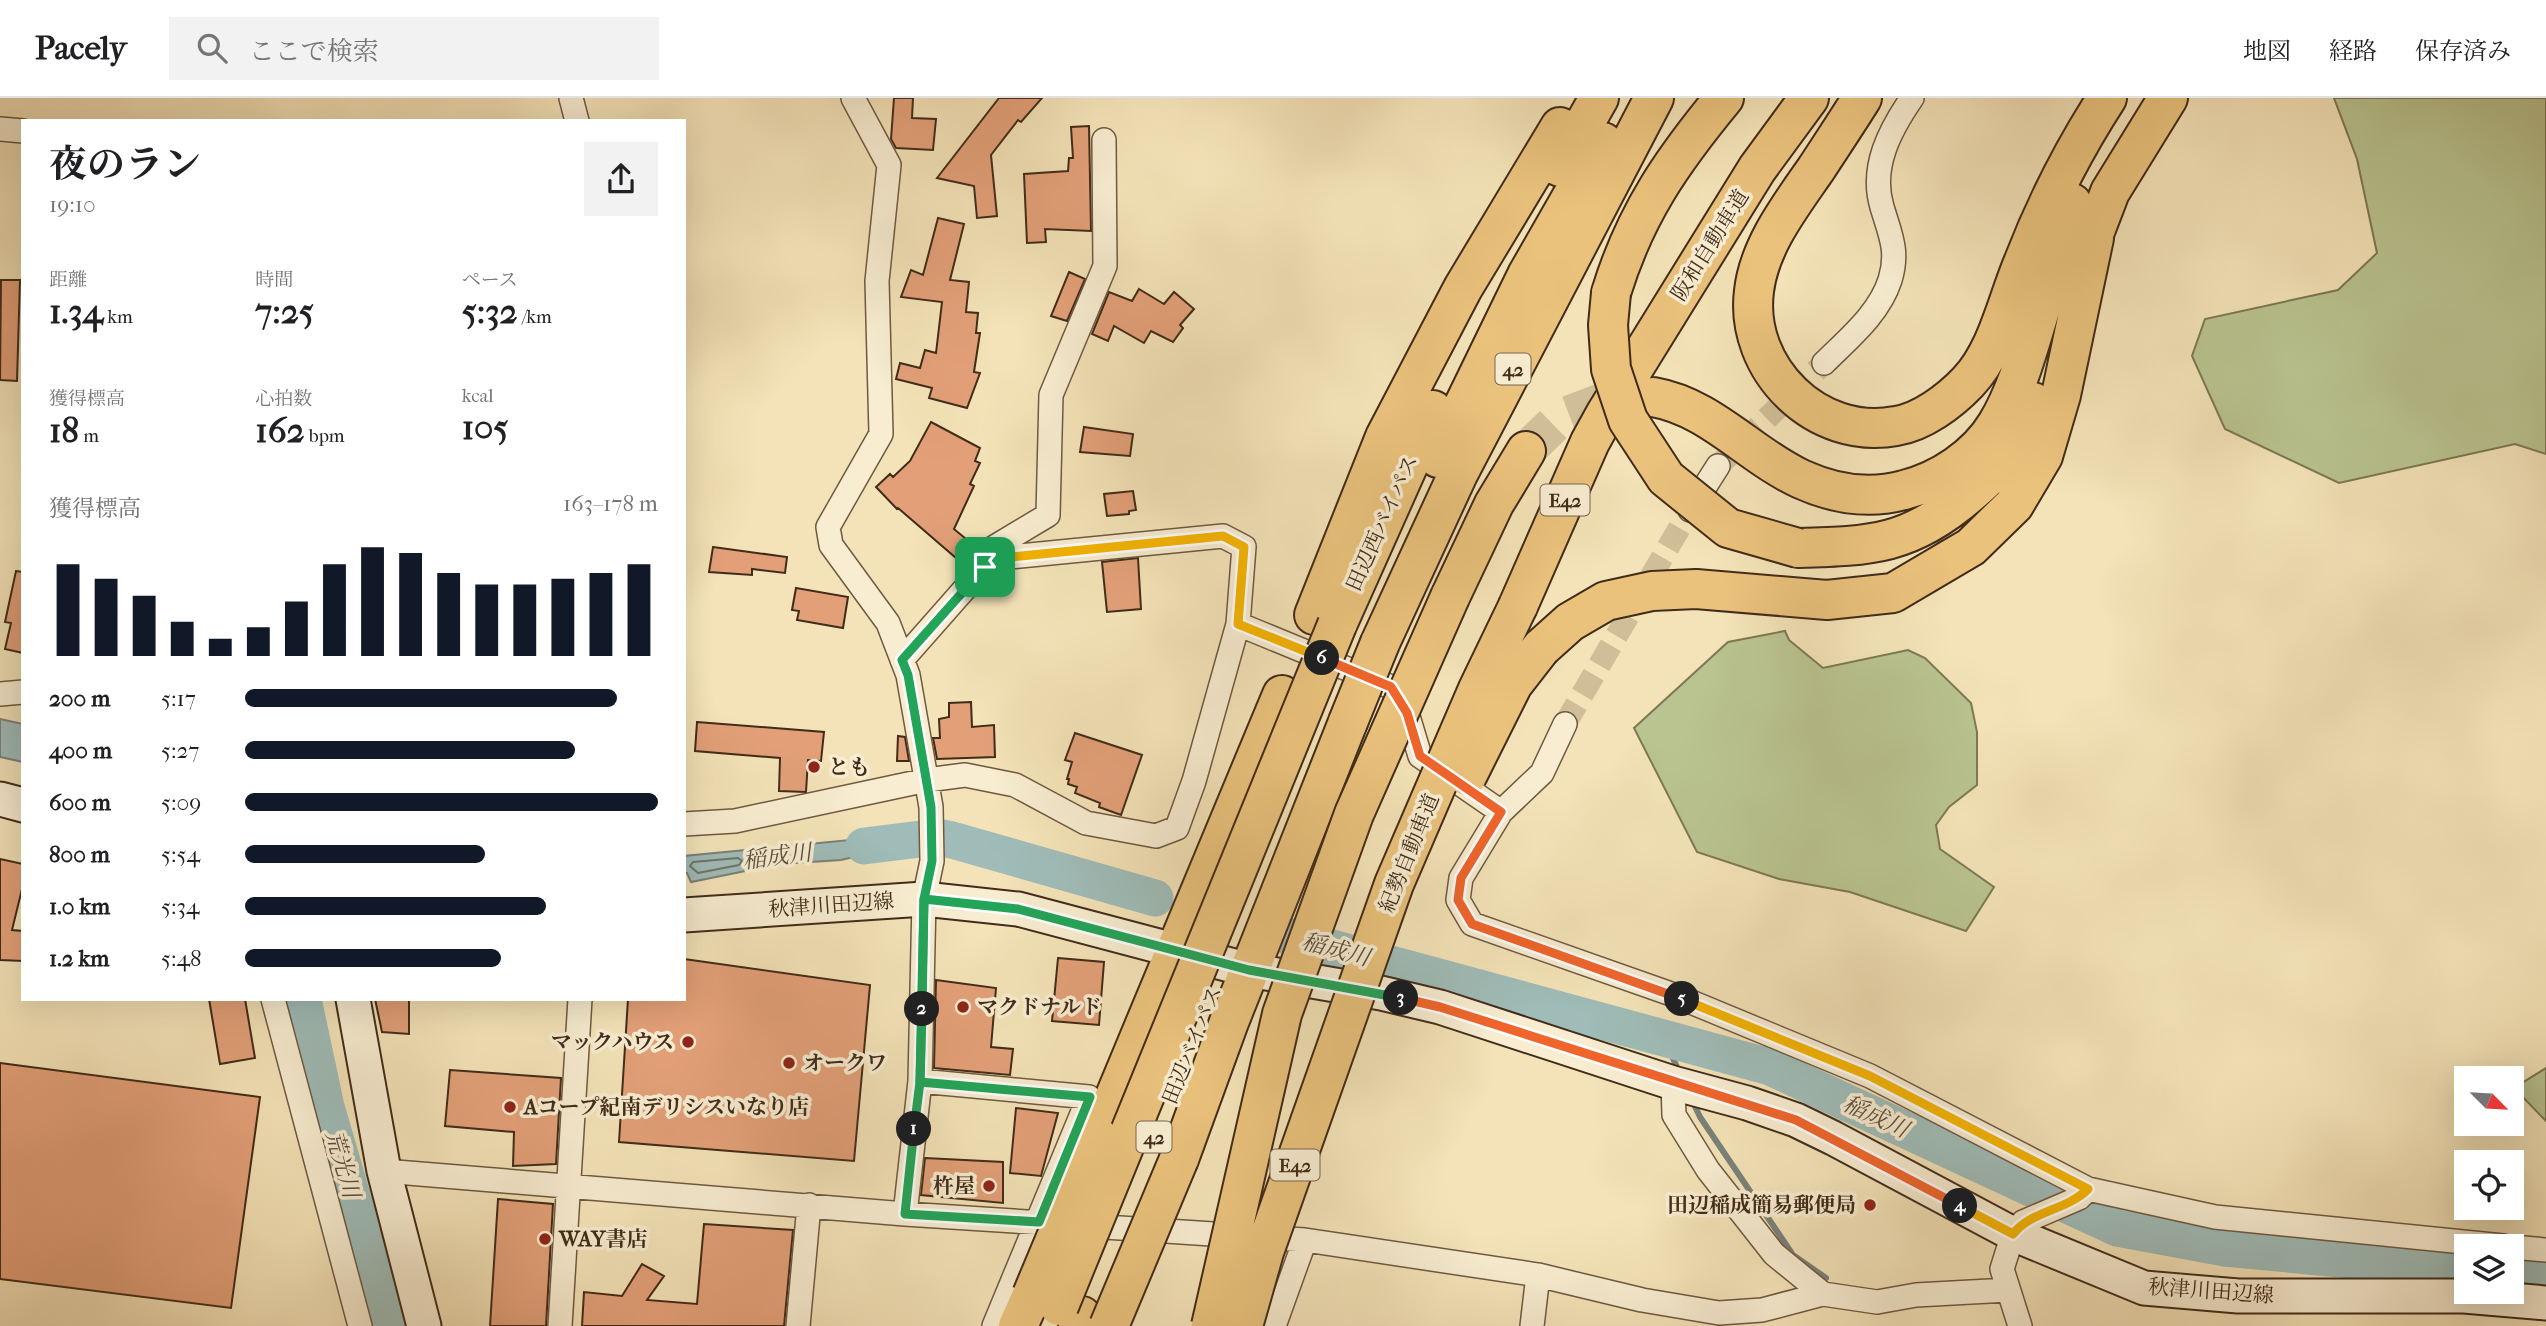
<!DOCTYPE html>
<html lang="ja">
<meta charset="utf-8">
<style>
:root{--surface:#fff;--page:#f2f2f2;--text:#202124;--muted:#757577;--line:#e0e0e0;--accent:#111827}
body{margin:0;font-family:"IM FELL French Canon","Noto Serif JP",serif;background:var(--page);color:var(--text);height:100vh;display:flex;flex-direction:column;font-size:26px;white-space:nowrap}
*{box-sizing:border-box;margin:0}
p{font-size:23px;color:var(--muted)}
.icon{flex:none;width:38px;height:38px;fill:none;stroke:currentColor;stroke-width:2;stroke-linecap:round;stroke-linejoin:round}
.map{position:relative;flex:1;overflow:hidden}
.drawer{position:absolute;left:21px;top:21px;width:665px;height:882px;display:flex;flex-direction:column;background:var(--surface);border-radius:0px;box-shadow:0 7px 28px #0002}
.drawer>*{flex:none}
.needle{width:46px;rotate:114deg}
.buttons{position:absolute;left:2454px;top:968px;display:grid;gap:14px}
.buttons a{display:grid;place-items:center;width:70px;height:70px;border-radius:0px;background:var(--surface);box-shadow:0 7px 28px #0002;font-size:35px}
.pin{position:absolute;display:grid;place-items:center;width:60px;height:60px;color:#fff;margin:-30px;border-radius:14px;box-shadow:0 4px 10px #0006}
.km{position:absolute;width:35px;height:35px;margin:-18px;border-radius:50%;background:#222;color:#fff;font-size:19px;line-height:35px;text-align:center}
.round{display:grid;place-items:center;flex:none;width:74px;height:74px;border-radius:0px;background:var(--page)}
.overview{display:flex;align-items:center;justify-content:space-between;height:119px;padding:0 28px}
h1{font-size:38px;font-weight:700;line-height:52px}
.metrics{display:grid;grid-template-columns:repeat(3,1fr);gap:10px;height:119px;padding:7px 28px}
.metrics div{display:grid;align-content:center}
.metrics b{font-size:35px;font-weight:700}
.metrics small{font-size:19px;font-weight:400}
.metrics p{font-size:19px}
.chart{height:196px;padding:14px 28px}
.chart p{display:flex;justify-content:space-between}
.chart svg{width:100%;height:126px;margin-top:7px;stroke:var(--accent);stroke-width:6}
ul{padding:0 28px;list-style:none;font-size:23px}
li{display:grid;grid-template-columns:112px 84px 1fr;align-items:center;height:52px}
li i{height:18px;border-radius:9px;background:var(--accent)}
header{display:flex;align-items:center;gap:42px;box-sizing:border-box;height:98px;padding:0 35px;background:var(--surface);border-bottom:2px solid var(--line)}
header strong{font-size:33px}
nav{display:flex;gap:38px;margin-inline-start:auto;font-size:24px}
.search{width:490px;height:63px;background:var(--page);display:flex;align-items:center;gap:18px;box-sizing:border-box;padding:0 24px;border-radius:0px;color:var(--muted);font-size:26px}
.map>svg:first-child{display:block}
.green{fill:#b9c490;stroke:#7d7855;stroke-width:2}
.water{fill:#9fbcb8;stroke:#798279;stroke-width:2}
.lines{fill:none;stroke-linecap:round;stroke-linejoin:round}
.shore{stroke:#707469;stroke-width:2}
.stream{stroke:#798279;stroke-width:6}
.river{stroke:#9fbcb8;stroke-width:37}
.building{fill:#e3a078;stroke:#412b1a;stroke-width:2}
.street-tunnel{stroke:#d0be98;stroke-width:23;stroke-dasharray:23 11;stroke-linecap:butt}
.highway-tunnel{stroke:#d0be98;stroke-width:38;stroke-dasharray:38 19;stroke-linecap:butt}
.street-casing{stroke:#6e5942;stroke-width:26}
.secondary-casing{stroke:#412b1a;stroke-width:37}
.highway-casing{stroke:#412b1a;stroke-width:42}
.street{stroke:#f8edd1;stroke-width:23}
.secondary{stroke:#f8edd1;stroke-width:33}
.highway{stroke:#eac27c;stroke-width:38}
.highway-bridge-casing{stroke:#412b1a;stroke-width:42;stroke-linecap:butt}
.highway-bridge{stroke:#eac27c;stroke-width:38}
.split-1-casing{stroke:#fff;stroke-width:14}
.split-2-casing{stroke:#fff;stroke-width:14}
.split-3-casing{stroke:#fff;stroke-width:14}
.split-4-casing{stroke:#fff;stroke-width:14}
.split-5-casing{stroke:#fff;stroke-width:14}
.split-6-casing{stroke:#fff;stroke-width:14}
.split-7-casing{stroke:#fff;stroke-width:14}
.split-1{stroke:#22a559;stroke-width:9}
.split-2{stroke:#22a559;stroke-width:9}
.split-3{stroke:#22a559;stroke-width:9}
.split-4{stroke:#f0652b;stroke-width:9}
.split-5{stroke:#f5b400;stroke-width:9}
.split-6{stroke:#f0652b;stroke-width:9}
.split-7{stroke:#f5b400;stroke-width:9}
.poi-dot{fill:#8f2418;stroke:#f8edd1;stroke-width:2.5}
.labels{text-anchor:middle;stroke-width:7;stroke-linejoin:round;paint-order:stroke}
.shield{fill:#f8edd1;stroke:#786551;stroke-width:2}
.shield-label{font-size:19px;font-weight:bold;fill:#412b1a}
.street-label{font-size:21px;fill:#412b1a;stroke:#f8edd1}
.poi-label{font-size:21px;font-weight:bold;fill:#412b1a;stroke:#f8edd1;text-anchor:start}
.water-label{font-size:23px;font-style:italic;fill:#584f42;stroke:#f8edd1}
</style>
<header>
<strong>Pacely</strong>
<div class="search"><svg class="icon" aria-label="search" viewBox="0 0 24 24"><circle cx="10" cy="10" r="6"/><path d="M15 15l6 6"/></svg>ここで検索</div>
<nav><a>地図</a><a>経路</a><a>保存済み</a></nav>
</header>
<div class="map">
<svg width="2546" height="1228" viewBox="0 0 2546 1228">
<rect width="100%" height="100%" fill="#f4e3b8"/>
<filter id="stains"><feTurbulence type="fractalNoise" baseFrequency=".00286" numOctaves="4"/><feColorMatrix values="0 0 0 0 .2 0 0 0 0 .09 0 0 0 0 .02 0 0 0 .5 -.17"/></filter>
<radialGradient id="worn" r=".72"><stop offset=".6" stop-color="#630" stop-opacity="0"/><stop offset="1" stop-color="#630" stop-opacity=".3"/></radialGradient>
<!-- green -->
<path class="green" d="M2334,0H2546V356L2515,346L2339,385L2225,331L2192,258L2205,221L2338,192L2377,155L2357,61Z
M1785,533L1789,542L1823,570L1908,552L1925,560L1971,605L1977,634V687L1949,709L1936,727L1940,751L1994,789L1966,833L1850,794L1779,781L1697,754L1634,630L1728,544Z
M2546,970V1023L2514,990Z"/>
<!-- water -->
<path class="water" d="M0,621L23,626V664L0,659Z
M912,736L913,745L841,762L780,766L691,784L687,775H684V758Z"/>
<g class="lines">
<!-- shore -->
<path class="shore" d="M738,760L742,763L739,767L698,775L690,768L693,764Z"/>
<!-- stream -->
<path class="stream" d="M1664,940L1680,976
M1692,1002L1700,1019L1793,1157L1826,1180"/>
<!-- river -->
<path class="river" d="M864,748L937,739L952,742L1155,800
M1288,838L1770,969L2117,1130L2225,1150L2466,1173
M303,901L326,1009L390,1228
M2511,1177L2546,1180"/>
</g>
<!-- building -->
<path class="building" d="M894,0H913L912,20L936,21L933,52L896,50L891,41Z
M999,0H1042L1021,24L1018,22L991,57L997,118L977,120L974,88L937,80Z
M1089,28L1091,133L1045,131L1046,144L1027,145L1024,76L1068,73L1069,60H1073L1071,29Z
M938,120L964,126L950,182L969,184L966,214L978,215L976,235H980L974,274L980,275L967,310L929,300L932,290L896,281L900,265L920,270L925,252L936,255L942,204L901,199L911,172L923,177Z
M1069,174L1085,181L1067,223L1051,218Z
M1,182H20L17,283L0,282Z
M1139,191L1164,206L1174,194L1194,211L1180,227L1183,230L1173,244L1151,233L1144,245L1114,228L1108,243L1092,236L1109,194L1132,203Z
M931,324L980,350L975,363L980,365L970,386L974,388L954,431L977,450L963,466L898,410L897,411L876,389L890,376L893,379L910,363Z
M1084,329L1133,336L1130,358L1080,354Z
M1133,393L1136,412L1129,413V416L1107,418L1104,396Z
M713,449L787,459L785,475L752,471V477L709,474Z
M1138,460L1141,511L1107,514L1102,464Z
M16,473L23,474V555L5,551L11,525L5,524Z
M796,490L848,499L843,530L797,522L799,513L792,512Z
M971,604L972,629L994,627L995,659L937,661L933,640H940L939,621L949,619V605Z
M697,624L824,634L821,663L808,662L806,694L779,693L780,660L695,653Z
M1075,635L1142,657L1121,717L1099,709L1100,705L1075,695L1077,689L1068,686L1069,681H1067L1072,664L1065,662Z
M898,638L905,639L909,663H897Z
M0,761L23,766V787L12,832L23,833V863L0,862Z
M1058,860L1104,864L1099,927L1052,923Z
M684,861L870,887L854,1063L619,1044L628,901H684Z
M936,882L996,890L991,949L1013,951L1010,977L934,970Z
M209,901H245L255,960L220,966Z
M375,901H409V936L382,934Z
M0,965L260,999L231,1210L0,1181Z
M450,972L561,980L556,1066L513,1068L514,1034L445,1028Z
M1016,1010L1058,1015L1041,1078L1010,1075Z
M925,1060L1003,1064V1105L921,1097Z
M498,1101L553,1106L546,1228H490Z
M704,1126L793,1132L784,1228H582L584,1194L622,1198L642,1166L664,1178L647,1202L697,1206Z"/>
<g class="lines">
<!-- street-tunnel -->
<path class="street-tunnel" d="M1718,368L1824,265
M1565,626L1687,417"/>
<!-- highway-tunnel -->
<path class="highway-tunnel" d="M1526,353L1560,320L1602,304L1637,301"/>
<!-- street casing -->
<g class="street-casing">
<path id="street" d="M571,0L577,23
M853,0L889,67L877,183L881,336L828,429L831,447L888,525L908,577L931,709L932,763L924,801L920,983L905,1116
M0,31L23,33
M1824,265C1849,240 1879,216 1890,182C1899,153 1890,136 1882,109C1870,69 1890,32 1912,0
M1690,412L1718,368
M984,469L993,450L1048,417L1051,297L1105,168L1104,42
M1238,526L1391,589L1407,615L1420,658L1501,714
M0,596L23,594
M1565,626L1542,675L1501,714L1461,780L1458,802L1472,826L1674,897L1870,978L2088,1091L2215,1119L2503,1148
M684,726L735,723L927,682L965,677L1015,687L1086,725L1156,738L1177,730L1194,683L1238,526L1244,449L1223,438L1010,459L984,469L902,562
M273,901L360,1228
M920,983L1089,999L994,1228
M1673,985L1674,1017L1708,1072L1774,1156L1823,1196
M384,1073L905,1116L1305,1142L1538,1177L1642,1202L1719,1215L1762,1212L1823,1196L1877,1204L1916,1197L2008,1192
M2511,1149L2546,1152
M560,1228L580,901
M798,1228L809,1107
M1274,1228L1305,1142
M1532,1228L1538,1177
M2020,1228L2002,1171L2013,1136L2023,1124L2079,1100L2088,1091"/>
</g>
<!-- secondary casing -->
<g class="secondary-casing">
<path id="secondary" d="M0,701L23,707
M684,817L924,801L1018,811L1249,872L1381,895L1440,909L1673,985L1747,1005L1796,1022L1833,1040L2013,1136L2144,1190L2238,1198H2464L2546,1205
M353,901L384,1073L424,1228"/>
</g>
<!-- highway casing -->
<g class="highway-casing">
<path id="highway" d="M1862,0C1847,24 1831,48 1816,71C1791,107 1759,148 1754,193C1744,271 1817,343 1896,328C1922,324 1950,303 1968,284C1997,254 2007,203 2023,165C2045,108 2074,51 2107,0
M1560,69L1599,0
M2084,162L2110,94L2168,0
M1611,195C1635,116 1672,63 1724,0
M1653,299C1711,309 1749,357 1801,381C1834,396 1868,402 1904,392C1940,383 1977,359 1997,326C2016,294 2026,258 2037,222C2049,183 2060,144 2072,105
M1438,360L1527,177L1603,44
M1798,450C1872,448 1910,447 1969,396C1983,384 2000,369 2010,353C2020,339 2026,320 2033,304
M1450,499L1494,406L1526,353
M1518,508L1590,344L1606,315L1757,71L1809,0
M1314,517L1385,339L1463,190L1560,29
M1337,527L1433,312
M1380,545L1458,376L1654,0
M1541,550L1570,524L1606,503L1652,493L1696,491L1827,502L1893,495L1971,449L2014,407L2043,358L2061,297L2094,140
M1098,1039L1282,597
M1179,1061L1229,924L1348,624
M1018,1228L1032,1197
M1078,1228L1082,1218"/>
</g>
<!-- street -->
<use href="#street" class="street"/>
<!-- secondary -->
<use href="#secondary" class="secondary"/>
<!-- highway -->
<use href="#highway" class="highway"/>
<!-- highway-bridge casing -->
<g class="highway-bridge-casing">
<path id="highway-bridge" d="M1611,195L1608,227L1611,271L1628,322L1666,380L1728,430L1798,450
M1348,624L1380,545
M1467,678L1513,586L1541,550
M1032,1197L1098,1039
M1059,1208L1337,527
M1109,1228L1179,1061
M1211,1228L1282,916L1354,716L1450,499
M1243,1228L1264,1154L1394,786L1478,591L1518,508"/>
</g>
<!-- highway-bridge -->
<use href="#highway-bridge" class="highway-bridge"/>
</g>
<g class="lines">
<!-- split-1 casing -->
<g class="split-1-casing">
<path id="split-1" d="M914,1031L920,984L924,801L932,763L931,709L908,577L902,562L985,469"/>
</g>
<!-- split-2 casing -->
<g class="split-2-casing">
<path id="split-2" d="M914,1031L905,1116L1039,1124L1090,999L920,984L922,911"/>
</g>
<!-- split-3 casing -->
<g class="split-3-casing">
<path id="split-3" d="M922,911L924,801L1018,811L1249,872L1401,900"/>
</g>
<!-- split-4 casing -->
<g class="split-4-casing">
<path id="split-4" d="M1401,900L1440,909L1796,1022L1960,1108"/>
</g>
<!-- split-5 casing -->
<g class="split-5-casing">
<path id="split-5" d="M1682,901L1870,978L2088,1091C2066,1113 2032,1112 2013,1136L1960,1108"/>
</g>
<!-- split-6 casing -->
<g class="split-6-casing">
<path id="split-6" d="M1322,560L1391,589L1407,615L1420,658L1501,714L1461,780L1458,802L1472,826L1682,901"/>
</g>
<!-- split-7 casing -->
<g class="split-7-casing">
<path id="split-7" d="M985,469L1010,459L1223,438L1244,449L1238,526L1322,560"/>
</g>
<!-- split-1 -->
<use href="#split-1" class="split-1"/>
<!-- split-2 -->
<use href="#split-2" class="split-2"/>
<!-- split-3 -->
<use href="#split-3" class="split-3"/>
<!-- split-4 -->
<use href="#split-4" class="split-4"/>
<!-- split-5 -->
<use href="#split-5" class="split-5"/>
<!-- split-6 -->
<use href="#split-6" class="split-6"/>
<!-- split-7 -->
<use href="#split-7" class="split-7"/>
</g>
<!-- markers -->
<g class="poi-dot">
<circle cx="814" cy="669" r="7"/>
<circle cx="963" cy="909" r="7"/>
<circle cx="688" cy="944" r="7"/>
<circle cx="789" cy="965" r="7"/>
<circle cx="510" cy="1009" r="7"/>
<circle cx="989" cy="1088" r="7"/>
<circle cx="1870" cy="1107" r="7"/>
<circle cx="545" cy="1141" r="7"/>
</g>
<g class="labels">
<!-- shield labels -->
<g class="shield">
<rect x="1495.5" y="255.5" width="35" height="31" rx="5"/>
<rect x="1540.5" y="386.5" width="49" height="31" rx="5"/>
<rect x="1136.5" y="1023.5" width="35" height="31" rx="5"/>
<rect x="1270.5" y="1051.5" width="49" height="31" rx="5"/>
</g>
<g class="shield-label">
<text x="1513" y="278">42</text>
<text x="1565" y="409">E42</text>
<text x="1154" y="1046">42</text>
<text x="1295" y="1074">E42</text>
</g>
<!-- street labels -->
<g class="street-label">
<text transform="translate(1710 147) rotate(-58)" y="7">阪和自動車道</text>
<text transform="translate(1382 425) rotate(-66)" y="7">田辺西バイパス</text>
<text transform="translate(1409 755) rotate(-68)" y="7">紀勢自動車道</text>
<text transform="translate(831 807) rotate(-4)" y="7">秋津川田辺線</text>
<text transform="translate(1192 947) rotate(-68)" y="7">田辺バイパス</text>
<text transform="translate(2211 1193) rotate(4)" y="7">秋津川田辺線</text>
</g>
<!-- poi labels -->
<g class="poi-label">
<text x="828" y="676">とも</text>
<text x="977" y="916">マクドナルド</text>
<text x="674" y="951" text-anchor="end">マックハウス</text>
<text x="803" y="972">オークワ</text>
<text x="524" y="1016">Aコープ紀南デリシスいなり店</text>
<text x="975" y="1095" text-anchor="end">杵屋</text>
<text x="1856" y="1114" text-anchor="end">田辺稲成簡易郵便局</text>
<text x="559" y="1148">WAY書店</text>
</g>
<!-- water labels -->
<g class="water-label">
<text transform="translate(777 758) rotate(-7)" y="8">稲成川</text>
<text transform="translate(1336 851) rotate(15)" y="8">稲成川</text>
<text transform="translate(1876 1018) rotate(25)" y="8">稲成川</text>
<text transform="translate(343 1066) rotate(74)" y="8">荒光川</text>
</g>
</g>
<rect width="100%" height="100%" filter="url(#stains)"/>
<rect width="100%" height="100%" fill="url(#worn)"/>
</svg>
<div class="buttons">
<a><svg class="needle" viewBox="-14 -14 28 28"><path d="M0-13l5 13h-10z" fill="#e53935"/><path d="M0 13l5-13h-10z" fill="#757577"/></svg></a>
<a><svg class="icon" aria-label="locate" viewBox="0 0 24 24"><circle cx="12" cy="12" r="6"/><path d="M12 2v4M12 18v4M2 12h4M18 12h4"/></svg></a>
<a><svg class="icon" aria-label="layers" viewBox="0 0 24 24"><path d="M12 4l9 5-9 5-9-5zM3 14l9 5 9-5"/></svg></a>
</div>
<div class="pin" style="left:985px;top:469px;background:#1e9e55"><svg class="icon" aria-label="arrive" viewBox="0 0 24 24"><path d="M6 21V4h12l-3 4 3 4H6"/></svg></div>
<b class="km" style="left:914px;top:1031px">1</b>
<b class="km" style="left:922px;top:911px">2</b>
<b class="km" style="left:1401px;top:900px">3</b>
<b class="km" style="left:1960px;top:1108px">4</b>
<b class="km" style="left:1682px;top:901px">5</b>
<b class="km" style="left:1322px;top:560px">6</b>
<section class="drawer">
<div class="overview"><div><h1>夜のラン</h1><p>19:10</p></div><a class="round"><svg class="icon" aria-label="share" viewBox="0 0 24 24"><path d="M12 15V3M7 8l5-5 5 5M5 13v7h14v-7"/></svg></a></div>
<div class="metrics">
<div><p>距離</p><b>1.34<small> km</small></b></div>
<div><p>時間</p><b>7:25</b></div>
<div><p>ペース</p><b>5:32<small> /km</small></b></div>
</div>
<div class="metrics">
<div><p>獲得標高</p><b>18<small> m</small></b></div>
<div><p>心拍数</p><b>162<small> bpm</small></b></div>
<div><p>kcal</p><b>105</b></div>
</div>
<div class="chart"><p><span>獲得標高</span>163–178 m</p>
<svg viewBox="0 0 160 44" preserveAspectRatio="none"><path d="M5 44V12M15 44V17M25 44V23M35 44V32M45 44V38M55 44V34M65 44V25M75 44V12M85 44V6M95 44V8M105 44V15M115 44V19M125 44V19M135 44V17M145 44V15M155 44V12"/></svg>
</div>
<ul>
<li><b>200 m</b>5:17<i style="width:90%"></i></li>
<li><b>400 m</b>5:27<i style="width:80%"></i></li>
<li><b>600 m</b>5:09<i style="width:100%"></i></li>
<li><b>800 m</b>5:54<i style="width:58%"></i></li>
<li><b>1.0 km</b>5:34<i style="width:73%"></i></li>
<li><b>1.2 km</b>5:48<i style="width:62%"></i></li>
</ul>
</section>
</div>
